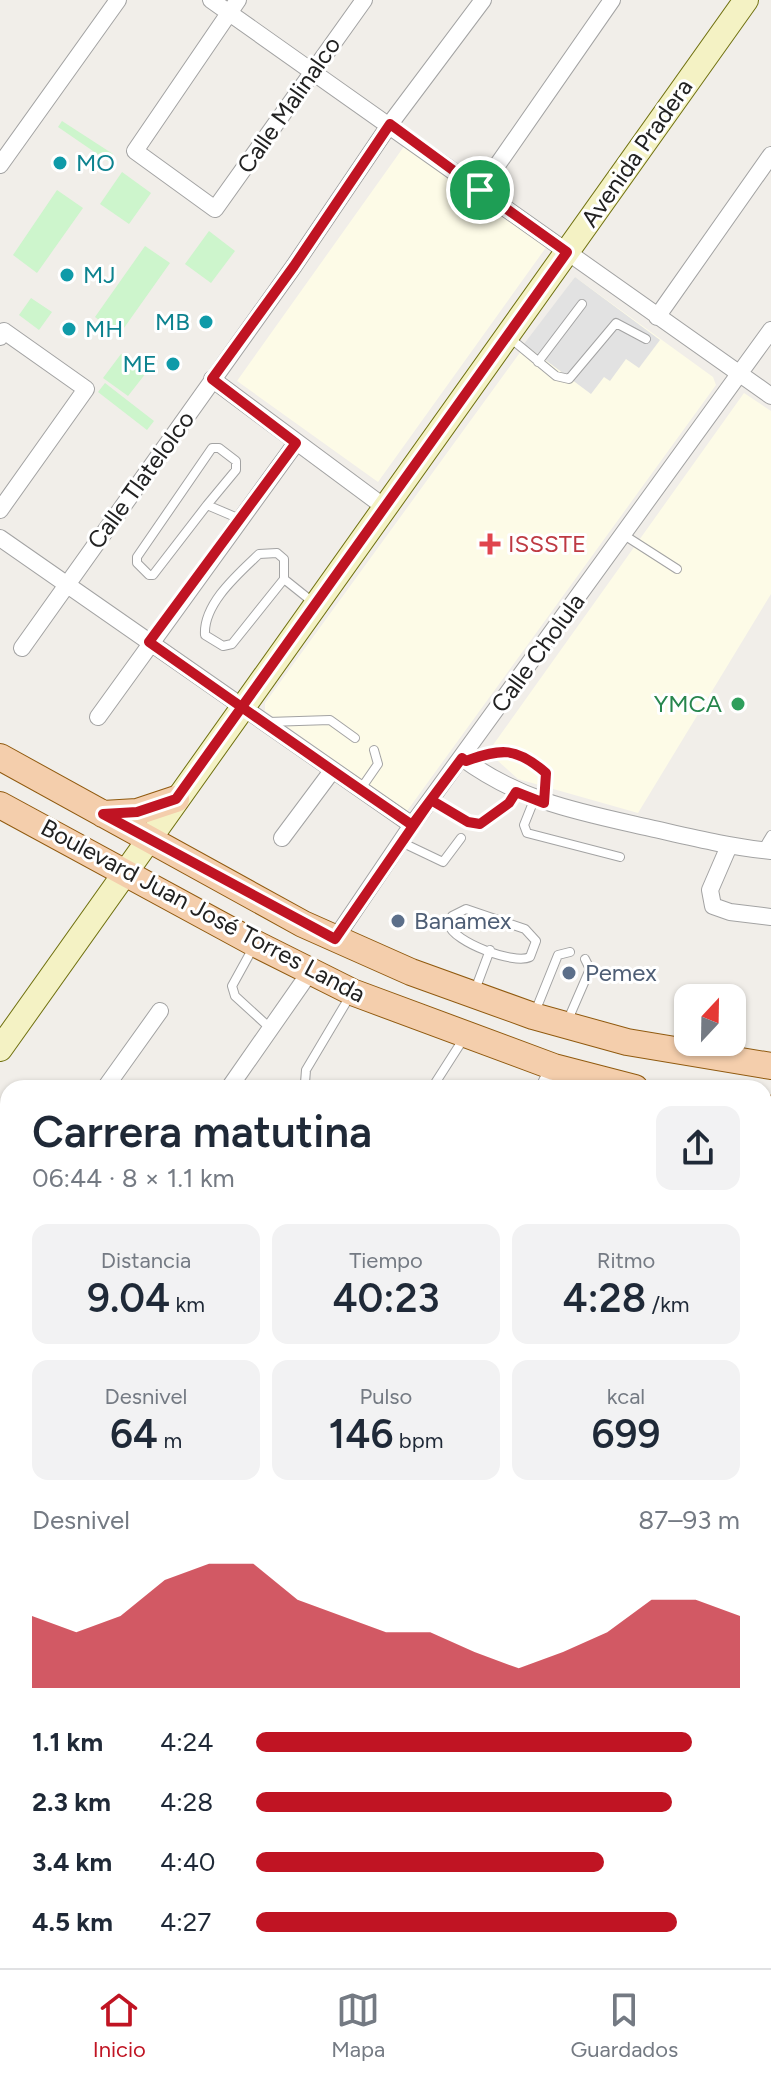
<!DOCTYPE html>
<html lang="es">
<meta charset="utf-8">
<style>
:root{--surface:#fff;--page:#f2f2f3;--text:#1f2937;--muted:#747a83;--line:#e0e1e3;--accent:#c01423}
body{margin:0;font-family:Figtree,sans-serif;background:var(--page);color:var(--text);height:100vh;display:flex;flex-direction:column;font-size:30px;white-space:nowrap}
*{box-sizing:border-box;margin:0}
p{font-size:26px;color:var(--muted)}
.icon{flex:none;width:44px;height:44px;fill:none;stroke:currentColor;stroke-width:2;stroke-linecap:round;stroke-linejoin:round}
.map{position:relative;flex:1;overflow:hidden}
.details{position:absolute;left:0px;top:1080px;width:772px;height:888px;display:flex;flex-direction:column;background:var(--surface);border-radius:24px 24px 0 0;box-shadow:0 2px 6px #0004}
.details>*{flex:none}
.needle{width:52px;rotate:22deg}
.tools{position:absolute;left:674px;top:984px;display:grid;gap:16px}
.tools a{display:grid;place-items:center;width:72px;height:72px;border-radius:16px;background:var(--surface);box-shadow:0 2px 6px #0004;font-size:40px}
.pin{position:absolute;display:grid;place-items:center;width:68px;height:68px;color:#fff;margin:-34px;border:4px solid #fff;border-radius:50%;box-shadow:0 2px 8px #0007}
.round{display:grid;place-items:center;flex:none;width:84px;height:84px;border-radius:16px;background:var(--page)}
.summary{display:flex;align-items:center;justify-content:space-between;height:136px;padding:0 32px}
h1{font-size:44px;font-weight:600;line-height:60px}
.figures{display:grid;grid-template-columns:repeat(3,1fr);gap:12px;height:136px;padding:8px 32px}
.figures div{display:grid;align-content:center;border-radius:16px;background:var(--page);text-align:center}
.figures b{font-size:40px;font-weight:600}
.figures small{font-size:22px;font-weight:400}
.figures p{font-size:22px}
.chart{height:224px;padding:16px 32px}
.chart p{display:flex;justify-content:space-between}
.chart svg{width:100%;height:144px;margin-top:8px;fill:var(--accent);opacity:.7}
ul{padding:0 32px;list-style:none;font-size:26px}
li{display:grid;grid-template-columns:128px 96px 1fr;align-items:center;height:60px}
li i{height:20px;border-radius:10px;background:var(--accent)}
.tabs{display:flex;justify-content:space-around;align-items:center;height:112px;border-top:2px solid var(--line);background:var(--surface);font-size:22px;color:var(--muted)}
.tabs a{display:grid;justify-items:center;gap:4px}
.tabs .selected{color:var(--accent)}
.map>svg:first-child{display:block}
.education{fill:#fdfbe7}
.park{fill:#cdf5cc}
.parking{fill:#e2e2e2}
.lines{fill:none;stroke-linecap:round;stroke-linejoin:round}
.lane-casing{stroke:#a3a3a3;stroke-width:10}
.street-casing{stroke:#a3a3a3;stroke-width:18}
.secondary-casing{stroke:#707110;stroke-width:26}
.primary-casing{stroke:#905a0f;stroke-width:28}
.lane{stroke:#fff;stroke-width:8}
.street{stroke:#fff;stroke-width:16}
.secondary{stroke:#f4f2c4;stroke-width:24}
.primary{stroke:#f4ceac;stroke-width:26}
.route-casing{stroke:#fff;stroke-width:16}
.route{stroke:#c01423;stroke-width:10}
.culture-dot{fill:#0f9aa8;stroke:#fff;stroke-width:3}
.health-dot{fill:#e0444e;stroke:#fff;stroke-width:3}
.leisure-dot{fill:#2e9e5b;stroke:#fff;stroke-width:3}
.service-dot{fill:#5c6f8a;stroke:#fff;stroke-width:3}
.labels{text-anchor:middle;stroke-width:6;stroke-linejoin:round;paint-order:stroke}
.street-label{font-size:24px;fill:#222;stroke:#fff}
.culture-label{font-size:24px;fill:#0d838f;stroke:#fff;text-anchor:start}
.health-label{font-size:24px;fill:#be3a42;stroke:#fff;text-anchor:start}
.leisure-label{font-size:24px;fill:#27864d;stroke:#fff;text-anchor:end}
.service-label{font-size:24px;fill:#4e5e75;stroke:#fff;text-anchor:start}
</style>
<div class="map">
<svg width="771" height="1968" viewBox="0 0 771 1968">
<rect width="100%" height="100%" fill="#f1eee9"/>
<!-- education -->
<path class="education" d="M405,145L547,246L378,482L237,381Z
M575,277L713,377L716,385L407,811L265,711V703Z
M744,393L771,411V594L638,813L518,779L488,752Z
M8,1425V1574L0,1569V1436Z"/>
<!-- park -->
<path class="park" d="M62,121L113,154L109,162L58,127Z
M122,172L151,193L129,224L100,204Z
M57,190L83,208L37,273L13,255Z
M209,231L235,251L211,283L185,264Z
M145,246L170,263L119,335L95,317Z
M31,298L52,312L39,330L19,315Z
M121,354L146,373L128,396L103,378Z
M105,383L154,421L147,430L98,392Z"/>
<!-- parking -->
<path class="parking" d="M575,277L660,340L639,368L626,359L610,381L604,377L591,394L524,344Z"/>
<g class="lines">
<!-- lane casing -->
<g class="lane-casing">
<path id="lane" d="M510,338L556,376L569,379L616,323L646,339
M538,362L582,304
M207,505L236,470V461L219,448H212L137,557V563L149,575H153L207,505L240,519
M624,535L677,569
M284,579L232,644L223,646L205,635C203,604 238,574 259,554L277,553L284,559V579L314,603
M268,722L330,720L355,738
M467,760C502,748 516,747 546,773L544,802
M360,790L378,764L374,750
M431,800L468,822L480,824L509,803L516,792
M534,800L524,825L527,833L620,857
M401,842L443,862L461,838
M762,850L771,835
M466,909L525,929L536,941L530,957C514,965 454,942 449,925L452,916Z
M253,948L232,986L235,996L270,1028
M475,990L490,950
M535,1012L558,955L570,952
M567,1022L590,969L585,959
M310,1088L305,1083L306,1070L350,996
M432,1088L464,1038"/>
</g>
<!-- street casing -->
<g class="street-casing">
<path id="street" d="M211,0L771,396
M238,0L135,151L215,209L364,0
M0,165L118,0
M480,190L612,0
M657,317L771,155
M0,337L4,331L86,389L0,510
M212,379L383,506
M0,538L412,825
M22,648L294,266L390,124L483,0
M98,717L296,443
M462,758C522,802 579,812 650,828C690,837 730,847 771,851
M282,838L332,771
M729,846L710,890L713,906L730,912L771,917
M335,939L412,825L771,330
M105,1088L160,1011
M229,1088L310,972
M544,1088L554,1067
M0,1237L8,1226
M764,1323H771
M0,1408L8,1398
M0,1590L8,1595
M764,1613L771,1616
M0,1767L8,1755
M764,1894L771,1880
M764,1932L771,1934
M17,1968L22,1960
M106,1968L111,1960
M197,1968L201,1960
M300,1968L304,1960
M404,1968L408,1960
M674,1968L678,1960"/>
</g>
<!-- secondary casing -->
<g class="secondary-casing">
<path id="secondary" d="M0,1049L746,0
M764,1514L771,1500
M764,1593L771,1579
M528,1968L532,1960
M567,1968L572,1960"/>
</g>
<!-- primary casing -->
<g class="primary-casing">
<path id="primary" d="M0,757L303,924L411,972L533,1016L627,1042L771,1066
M0,805L256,944L352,992L554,1067L635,1088
M103,814L137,812L176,799
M764,1108L771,1109"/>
</g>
<!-- lane -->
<use href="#lane" class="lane"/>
<!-- street -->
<use href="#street" class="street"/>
<!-- secondary -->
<use href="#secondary" class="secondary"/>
<!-- primary -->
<use href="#primary" class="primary"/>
</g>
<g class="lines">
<!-- route casing -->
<g class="route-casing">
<path id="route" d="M480,190L567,252L176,799L137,812L103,814L335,939L431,800L468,822L480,824L509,803L516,792L544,803L546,773C516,747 502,748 466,761L462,758L412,825C324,765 237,704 149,642L296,443L212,379L294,266L390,124L480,190"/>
</g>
<!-- route -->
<use href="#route" class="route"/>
</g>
<!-- markers -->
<g class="culture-dot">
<circle cx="60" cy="163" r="8"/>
<circle cx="67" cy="275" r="8"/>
<circle cx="206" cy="322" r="8"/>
<circle cx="69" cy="329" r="8"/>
<circle cx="173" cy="364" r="8"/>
</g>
<path class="health-dot" d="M486 532h8v8h8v8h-8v8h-8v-8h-8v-8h8z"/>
<circle class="leisure-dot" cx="738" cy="704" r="8"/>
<g class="service-dot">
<circle cx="398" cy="921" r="8"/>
<circle cx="569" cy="973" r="8"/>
</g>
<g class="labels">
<!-- street labels -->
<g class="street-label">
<text transform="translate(289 105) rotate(-55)" y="8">Calle Malinalco</text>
<text transform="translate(637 153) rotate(-55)" y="8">Avenida Pradera</text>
<text transform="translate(141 480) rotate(-54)" y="8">Calle Tlatelolco</text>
<text transform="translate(538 653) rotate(-54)" y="8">Calle Cholula</text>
<text transform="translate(203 911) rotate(28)" y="8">Boulevard Juan José Torres Landa</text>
</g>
<!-- culture labels -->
<g class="culture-label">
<text x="76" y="171">MO</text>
<text x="83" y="283">MJ</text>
<text x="190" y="330" text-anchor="end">MB</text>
<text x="85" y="337">MH</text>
<text x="157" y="372" text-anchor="end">ME</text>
</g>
<!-- health labels -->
<g class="health-label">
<text x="508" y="552">ISSSTE</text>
</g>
<!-- leisure labels -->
<g class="leisure-label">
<text x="722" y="712">YMCA</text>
</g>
<!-- service labels -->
<g class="service-label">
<text x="414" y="929">Banamex</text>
<text x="585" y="981">Pemex</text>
</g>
</g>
</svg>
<div class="tools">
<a><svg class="needle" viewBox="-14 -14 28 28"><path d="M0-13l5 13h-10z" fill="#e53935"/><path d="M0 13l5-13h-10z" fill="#747a83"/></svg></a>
</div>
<div class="pin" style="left:480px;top:190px;background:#1e9e55"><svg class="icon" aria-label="arrive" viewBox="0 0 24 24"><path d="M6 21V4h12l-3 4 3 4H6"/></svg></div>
<section class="details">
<div class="summary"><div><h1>Carrera matutina</h1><p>06:44 · 8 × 1.1 km</p></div><a class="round"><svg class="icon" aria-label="share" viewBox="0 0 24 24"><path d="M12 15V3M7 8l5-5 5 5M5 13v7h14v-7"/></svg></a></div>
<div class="figures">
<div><p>Distancia</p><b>9.04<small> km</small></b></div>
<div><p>Tiempo</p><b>40:23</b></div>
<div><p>Ritmo</p><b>4:28<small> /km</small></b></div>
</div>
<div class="figures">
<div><p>Desnivel</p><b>64<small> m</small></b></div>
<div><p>Pulso</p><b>146<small> bpm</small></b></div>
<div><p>kcal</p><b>699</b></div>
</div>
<div class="chart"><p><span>Desnivel</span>87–93 m</p>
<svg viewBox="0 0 160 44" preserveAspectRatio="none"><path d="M0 44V22L10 27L20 22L30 11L40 6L50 6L60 17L70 22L80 27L90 27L100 33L110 38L120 33L130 27L140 17L150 17L160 22V44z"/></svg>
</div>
<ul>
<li><b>1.1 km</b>4:24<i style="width:90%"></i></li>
<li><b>2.3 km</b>4:28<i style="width:86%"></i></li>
<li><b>3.4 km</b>4:40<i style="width:72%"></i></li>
<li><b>4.5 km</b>4:27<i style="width:87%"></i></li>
</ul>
</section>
</div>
<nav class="tabs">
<a class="selected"><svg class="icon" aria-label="home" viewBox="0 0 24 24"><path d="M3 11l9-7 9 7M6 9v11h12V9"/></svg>Inicio</a>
<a><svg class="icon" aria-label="map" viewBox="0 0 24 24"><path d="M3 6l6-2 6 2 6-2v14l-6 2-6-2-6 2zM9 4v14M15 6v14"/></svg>Mapa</a>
<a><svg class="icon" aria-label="saved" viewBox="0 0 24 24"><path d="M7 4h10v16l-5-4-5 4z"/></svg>Guardados</a>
</nav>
